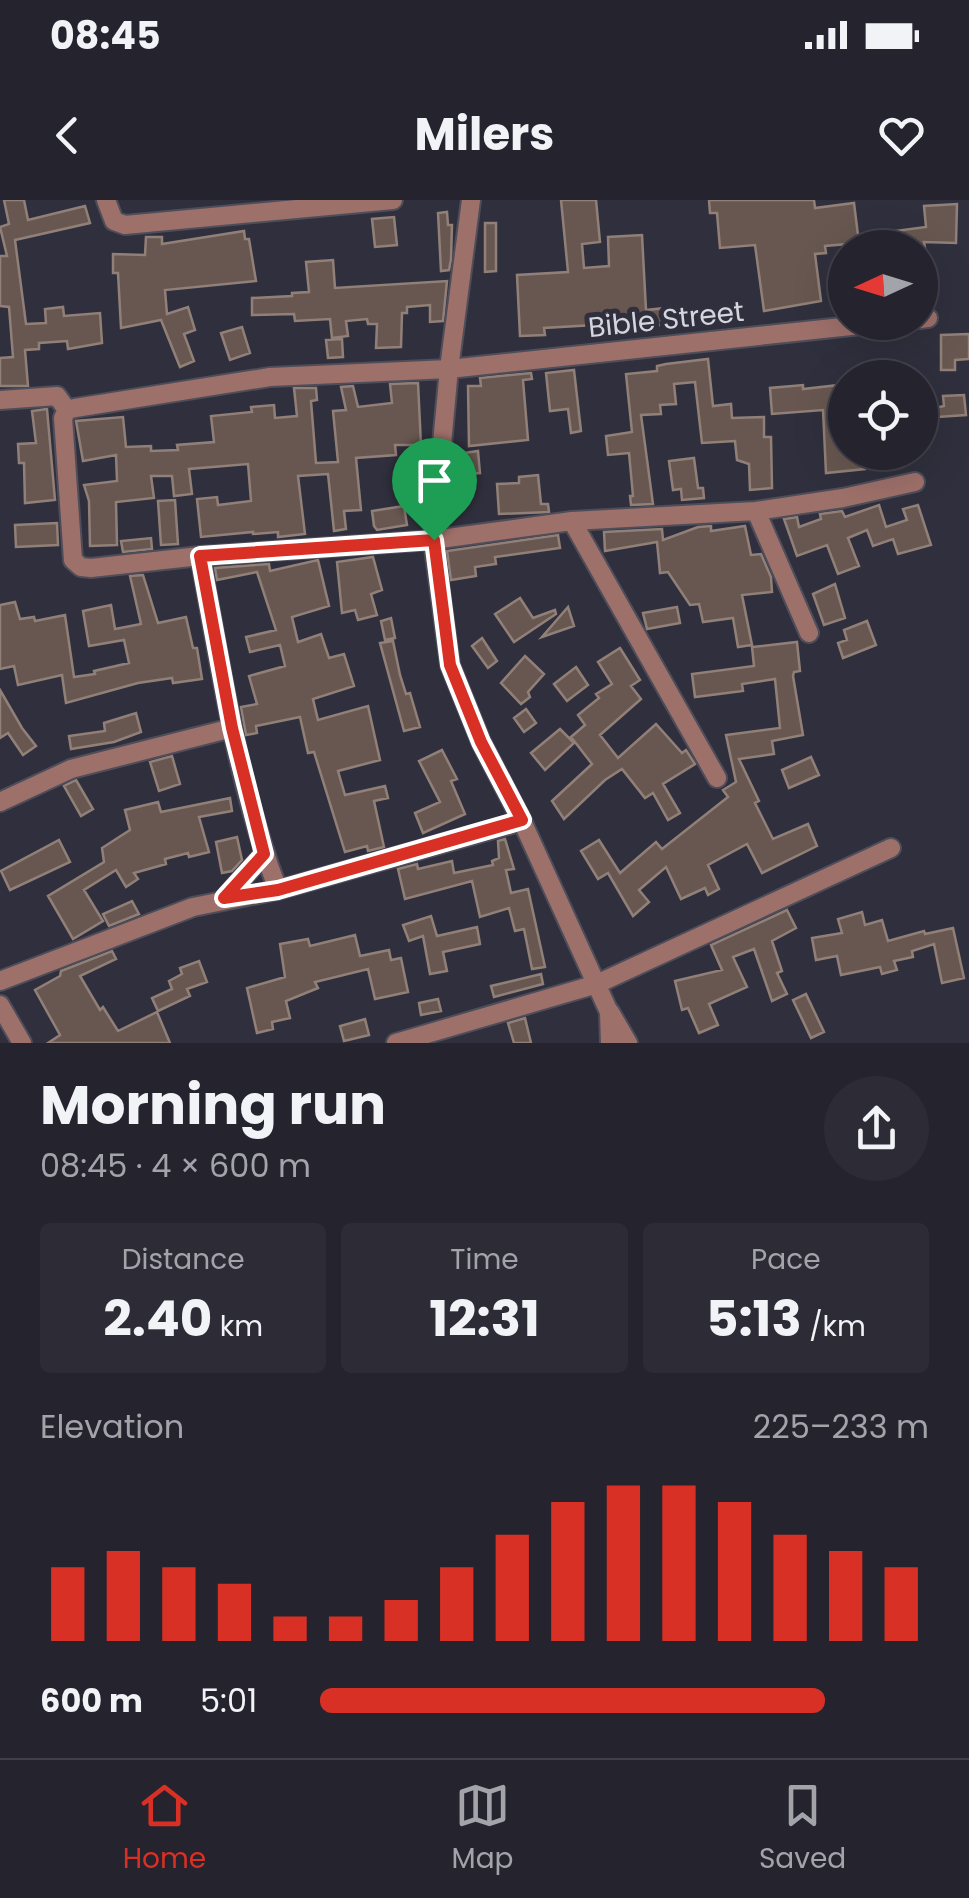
<!DOCTYPE html>
<meta charset="utf-8">
<style>
:root{--surface:#24232e;--page:#2c2b36;--text:#f1f3f6;--muted:#a3a4aa;--line:#41404a;--accent:#d93025}
body{margin:0;font-family:Poppins,sans-serif;background:var(--page);color:var(--text);height:100vh;display:flex;flex-direction:column;font-size:38px;white-space:nowrap}
*{box-sizing:border-box;margin:0}
p{font-size:32px;color:var(--muted)}
.icon{flex:none;width:55px;height:55px;fill:none;stroke:currentColor;stroke-width:2;stroke-linecap:round;stroke-linejoin:round}
.map{position:relative;height:843px;overflow:hidden}
.side{display:flex;flex-direction:column;background:var(--surface);flex:1}
.side>*{flex:none}
.needle{width:65px;rotate:266deg}
.buttons{position:absolute;left:828px;top:30px;display:grid;gap:20px}
.buttons a{display:grid;place-items:center;width:110px;height:110px;border-radius:50%;background:var(--surface);box-shadow:0 10px 40px #0002,0 0 0 2px var(--line);font-size:50px}
.pin{position:absolute;display:grid;place-items:center;width:85px;height:85px;color:#fff;margin:-102px -42px;border-radius:50% 50% 50% 0;rotate:-45deg;box-shadow:0 0 10px #0007}
.pin .icon{rotate:45deg}
.round{display:grid;place-items:center;flex:none;width:105px;height:105px;border-radius:52px;background:var(--page)}
.overview{display:flex;align-items:center;justify-content:space-between;height:170px;padding:0 40px}
h1{font-size:55px;font-weight:700;line-height:75px}
.figures{display:grid;grid-template-columns:repeat(3,1fr);gap:15px;height:170px;padding:10px 40px}
.figures div{display:grid;align-content:center;border-radius:10px;background:var(--page);text-align:center}
.figures b{font-size:50px;font-weight:700}
.figures small{font-size:28px;font-weight:400}
.figures p{font-size:28px}
.chart{height:280px;padding:20px 40px}
.chart p{display:flex;justify-content:space-between}
.chart svg{width:100%;height:180px;margin-top:10px;stroke:var(--accent);stroke-width:6}
ul{padding:0 40px;list-style:none;font-size:32px}
li{display:grid;grid-template-columns:160px 120px 1fr;align-items:center;height:75px}
li i{height:25px;border-radius:12px;background:var(--accent)}
.status{display:flex;justify-content:space-between;align-items:center;height:70px;padding:0 50px;background:var(--surface);direction:ltr}
.status svg{height:28px;fill:currentColor}
header{display:flex;justify-content:space-between;align-items:center;height:130px;padding:0 40px;background:var(--surface);font-size:45px;font-weight:700}
.menu{display:flex;justify-content:space-around;align-items:center;height:140px;border-top:2px solid var(--line);background:var(--surface);font-size:28px;color:var(--muted)}
.menu a{display:grid;justify-items:center;gap:5px}
.menu .current{color:var(--accent)}
.map>svg:first-child{display:block}
.building{fill:#675750;stroke:#918078;stroke-width:2.5}
.lines{fill:none;stroke-linecap:round;stroke-linejoin:round}
.minor-casing{stroke:#4e4d5a;stroke-width:22}
.minor{stroke:#9e706a;stroke-width:18}
.route-casing{stroke:#fff;stroke-width:20}
.route{stroke:#d93025;stroke-width:12}
.labels{text-anchor:middle;stroke-width:10;stroke-linejoin:round;paint-order:stroke}
.street-label{font-size:28px;fill:#d5d5de;stroke:#302f3d}
</style>
<div class="status"><b>08:45</b><svg viewBox="0 0 49 12"><path d="M0 12V9h3v3zM5 12V6h3v6zM10 12V3h3v9zM15 12V0h3v12zM26 1h20v11H26zM47 4h2v5h-2z"/></svg></div>
<header><svg class="icon" aria-label="back" viewBox="0 0 24 24"><path d="M15 5l-7 7 7 7"/></svg>Milers<svg class="icon" aria-label="heart" viewBox="0 0 24 24"><path d="M12 20l-8-8c-3-5 5-10 8-4 3-6 11-1 8 4z"/></svg></header>
<div class="map">
<svg width="969" height="843" viewBox="0 0 969 843">
<rect width="100%" height="100%" fill="#302f3d"/>
<!-- building -->
<path class="building" d="M4,0H24L28,20L85,6L90,23L15,40L26,124L46,123L45,109L63,107L64,116L100,113L102,143L68,149L67,141L39,143V149L25,150L28,186H0V158L13,157L9,107L0,106V56H7L0,27L9,24Z
M561,0H596L600,42L582,44L584,68L609,66L608,37L642,35L646,110L684,106L685,123L647,126L646,112V115L610,117L611,124L544,128L545,135L520,136L517,75L568,72Z
M709,0H814L815,8L854,3L859,43L825,46L826,53L815,54L821,101L764,111L755,45L720,48L717,13H710Z
M957,4L956,43L924,42L925,48H908L907,42L866,47L865,35L926,27L924,6Z
M447,12L448,25H452L451,59L449,70L441,71L438,13Z
M394,17L397,45L375,47L372,19Z
M485,23H496V71L485,72Z
M244,31L245,39H249L256,81L165,90L167,114L188,107L195,130L184,134L194,161L180,167L161,120L121,128L118,73H113V54L145,55L146,37H162V44Z
M333,60L335,88L447,81L443,121L430,122V105L407,107V113H402L401,147L376,148L377,124H368L367,119L346,121L348,136L332,138L330,119L295,121L294,114L252,115V98L292,96V93L309,92L306,62Z
M242,127L250,153L230,160L221,133Z
M969,134V159L955,160V170H941V135Z
M342,139L343,157L328,158L326,140Z
M708,159L713,206L731,204L732,218L764,217V237H771L772,288L750,290L749,264L737,260L735,241L702,243L695,182L674,184L676,204L660,205L661,214L641,215L653,304L631,305L630,296H633L629,253L608,255L606,236L632,232L626,174L657,171V166L666,164Z
M574,170L581,231L571,233L568,209L550,211L546,173Z
M531,173L532,179L523,180L528,240L469,246L468,186H481L480,178Z
M418,183L421,245H395L396,255L356,258L361,310L344,311L346,329L334,331L328,274L298,276L305,334L278,337V332L253,334V332L201,337L197,299L217,297L218,305L251,301L248,264L189,269L192,294L174,296L172,276H151L154,298L116,302L117,345L90,346L89,301L84,285L117,281L116,255L83,261L76,221L123,217L126,247L151,246V251L178,250L177,245L214,242L211,216L252,212L251,207L274,205L275,218L297,216L294,188H316L317,200L311,201L316,263L338,262L333,211L346,210L341,187L353,186L358,207L392,203L390,184Z
M803,185V189L839,185L842,219H845V252H865V269L826,273L823,210L772,214L770,188Z
M964,195L966,215L923,218L922,211L944,206L943,196Z
M47,209L55,300L25,303L24,263H19L18,244L36,243L32,211Z
M478,251L480,273L466,274L464,253Z
M887,252H904V265L887,267Z
M694,258L698,288H703L704,298L682,300L681,289L673,290L669,261Z
M538,275L541,304H548L549,312L499,314L497,284L519,283V277Z
M175,300L178,344L161,345L158,301Z
M879,305L886,327L907,320L903,309L918,305L931,345L898,354L893,339L873,346L867,330L848,338L859,366L838,374L827,345L797,356L784,319L797,317L799,327L821,319L820,314L842,311L845,317Z
M404,306L407,325L377,330L374,326L372,311Z
M57,323L58,345L16,347L15,325Z
M711,326V331L745,326L751,355L761,354L771,377L772,392L742,395L752,445L738,447L733,418L703,422L699,404L690,405L668,372L660,373L657,342L605,351L604,332L662,329L663,340L698,327Z
M558,335L560,348L495,357L496,364L475,367L476,376L451,380L447,351Z
M151,338L152,349L123,352L121,341Z
M373,357L382,390L371,394L377,415L358,420L355,410L342,413L337,362Z
M318,360L329,406L292,417L298,442L321,434L329,458L344,454L354,486L313,499L318,520L368,506L380,560L338,571L345,595L385,586L388,598L374,601L384,647L368,651L367,646L345,652L314,552L308,553L300,517L256,526L257,533L246,535L241,507L257,504L249,476L285,466L280,445L250,452L246,437L276,430L257,372L217,380L215,368L269,364L270,371Z
M143,375L158,423L186,417L193,448H197L202,479L173,483L172,478L138,483L66,503L62,475L18,485L14,466L0,469V405L15,402L20,419L34,417L35,421L65,415L74,477L95,474L94,471L129,463L124,440L89,446L83,411L111,405L115,429L141,424L130,376Z
M835,384L845,418L824,425L813,394Z
M520,398L533,418L555,410L556,414L514,442L495,414Z
M568,407L574,426L542,437Z
M677,407L680,423L647,429L643,413Z
M391,418L395,438L385,440L381,421Z
M867,421L876,445L843,458L838,443L847,440L844,430Z
M482,438L497,461L488,468L472,446Z
M393,441L400,475L406,494L410,493L420,527L404,531L380,443Z
M797,442L800,471L794,472L793,476L803,535L772,541L774,554L739,559L759,601L755,603L773,639L808,624L817,646L762,673L747,644L708,665L719,689L708,695L705,688L681,699L666,667L639,690L649,702L633,716L608,673L598,679L581,651L599,640L620,673L656,642L662,649L728,597L723,590L736,582L726,535L780,528L775,479L742,484L743,491L695,497L692,474L754,466L752,447Z
M620,448L640,480L631,486L641,499L600,535L618,558L656,524L682,553L686,550L695,564L663,584L680,613L668,620L653,593L645,598L622,569L605,580L564,619L552,601L592,564L571,537L585,525L578,515L599,498L596,494L612,484L598,462Z
M525,456L544,474L528,492L530,497L521,504L501,483Z
M576,467L588,485L567,501L554,484Z
M0,490L22,528L36,546L23,555L8,533L0,538Z
M526,509L536,523L524,532L514,518Z
M136,513L141,532L114,542L71,549L69,536L105,531L104,523Z
M560,529L574,543L545,570L531,553Z
M442,550L457,579L451,581L465,614L423,633L415,613L440,602L419,561Z
M172,556L180,584L159,591L150,562Z
M811,557L819,575L789,588L782,570Z
M76,580L93,609L81,616L64,586Z
M230,598L232,611L199,617L209,652L189,657L188,653L165,659L166,664L134,673L138,679L126,687L116,670L84,690L103,721L73,739L48,696L104,662L102,648L130,630L125,610L158,602L161,612Z
M237,637L242,660L232,671L222,673L216,642Z
M505,639L514,669L506,670L511,693L528,689L545,767L532,769L524,729L515,731L509,708L480,717L472,681L405,699L398,669L417,664L418,669L452,661L454,673L493,665L492,661L499,658L498,641Z
M59,640L70,662L10,690L1,671Z
M132,701L139,714L109,726L103,714Z
M787,710L796,728L772,741L782,771L777,773L787,794L772,801L754,749L733,757L747,787L709,804L718,825L699,833L688,808L682,810L675,781L722,770L711,745Z
M862,712L865,725L882,720L888,741L924,731L925,734L953,728L964,778L942,783L934,744L912,751L913,757L894,761L897,770L882,774L880,767L841,775L837,756L816,760L812,738L842,733L838,719Z
M431,716L437,736L477,727L480,744L443,752L447,771L430,774L423,736L409,741L403,725Z
M355,735L360,756L389,750L391,760L401,758L408,792L375,799L368,769L315,782L318,788L286,801L290,818L272,822L273,829L257,833L247,788L285,777L280,744L308,739L310,746Z
M112,751L116,759L80,776L100,810L103,807L118,831L157,812L170,843H48L60,835L35,790L60,776L61,771Z
M199,761L207,782L187,789L190,796L158,811L152,798L172,789L169,781L182,774L180,768Z
M541,774L543,784L494,797L491,786Z
M806,794L824,832L811,838L793,800Z
M438,799L441,811L421,815L419,803Z
M525,818L531,843H514L508,823Z
M365,819L369,835L344,841L340,826Z"/>
<g class="lines">
<!-- minor casing -->
<g class="minor-casing">
<path id="minor" d="M106,0L114,21L125,25L393,0
M471,0L449,169L433,340L450,465L481,542L522,621L609,812L610,843
M920,119L928,118
M889,122L449,169L270,177L75,208L67,210L63,218L73,360L81,367L91,368L200,356L433,340L572,321L756,311L843,298L915,282
M0,200L57,196L67,210
M756,311L809,433
M572,321L717,578
M200,356C221,468 237,583 278,690
M0,602L71,569L232,528
M224,699L264,654
M0,781L193,707L278,690L522,621
M0,805L22,843
M610,812L628,843
M396,843L597,784L891,648"/>
</g>
<!-- minor -->
<use href="#minor" class="minor"/>
</g>
<g class="lines">
<!-- route casing -->
<g class="route-casing">
<path id="route" d="M434,340L450,465L481,542L522,620L278,690L224,698L264,654L232,528L200,356Z"/>
</g>
<!-- route -->
<use href="#route" class="route"/>
</g>
<g class="labels">
<!-- street labels -->
<g class="street-label">
<text transform="translate(666 119) rotate(-6)" y="10">Bible Street</text>
</g>
</g>
</svg>
<div class="buttons">
<a><svg class="needle" viewBox="-14 -14 28 28"><path d="M0-13l5 13h-10z" fill="#e53935"/><path d="M0 13l5-13h-10z" fill="#a3a4aa"/></svg></a>
<a><svg class="icon" aria-label="locate" viewBox="0 0 24 24"><circle cx="12" cy="12" r="6"/><path d="M12 2v4M12 18v4M2 12h4M18 12h4"/></svg></a>
</div>
<div class="pin" style="left:434px;top:340px;background:#1e9e55"><svg class="icon" aria-label="arrive" viewBox="0 0 24 24"><path d="M6 21V4h12l-3 4 3 4H6"/></svg></div>
</div>
<section class="side">
<div class="overview"><div><h1>Morning run</h1><p>08:45 · 4 × 600 m</p></div><a class="round"><svg class="icon" aria-label="share" viewBox="0 0 24 24"><path d="M12 15V3M7 8l5-5 5 5M5 13v7h14v-7"/></svg></a></div>
<div class="figures">
<div><p>Distance</p><b>2.40<small> km</small></b></div>
<div><p>Time</p><b>12:31</b></div>
<div><p>Pace</p><b>5:13<small> /km</small></b></div>
</div>
<div class="chart"><p><span>Elevation</span>225–233 m</p>
<svg viewBox="0 0 160 44" preserveAspectRatio="none"><path d="M5 44V26M15 44V22M25 44V26M35 44V30M45 44V38M55 44V38M65 44V34M75 44V26M85 44V18M95 44V10M105 44V6M115 44V6M125 44V10M135 44V18M145 44V22M155 44V26"/></svg>
</div>
<ul>
<li><b>600 m</b>5:01<i style="width:83%"></i></li>
</ul>
</section>
<nav class="menu">
<a class="current"><svg class="icon" aria-label="home" viewBox="0 0 24 24"><path d="M3 11l9-7 9 7M6 9v11h12V9"/></svg>Home</a>
<a><svg class="icon" aria-label="map" viewBox="0 0 24 24"><path d="M3 6l6-2 6 2 6-2v14l-6 2-6-2-6 2zM9 4v14M15 6v14"/></svg>Map</a>
<a><svg class="icon" aria-label="saved" viewBox="0 0 24 24"><path d="M7 4h10v16l-5-4-5 4z"/></svg>Saved</a>
</nav>
